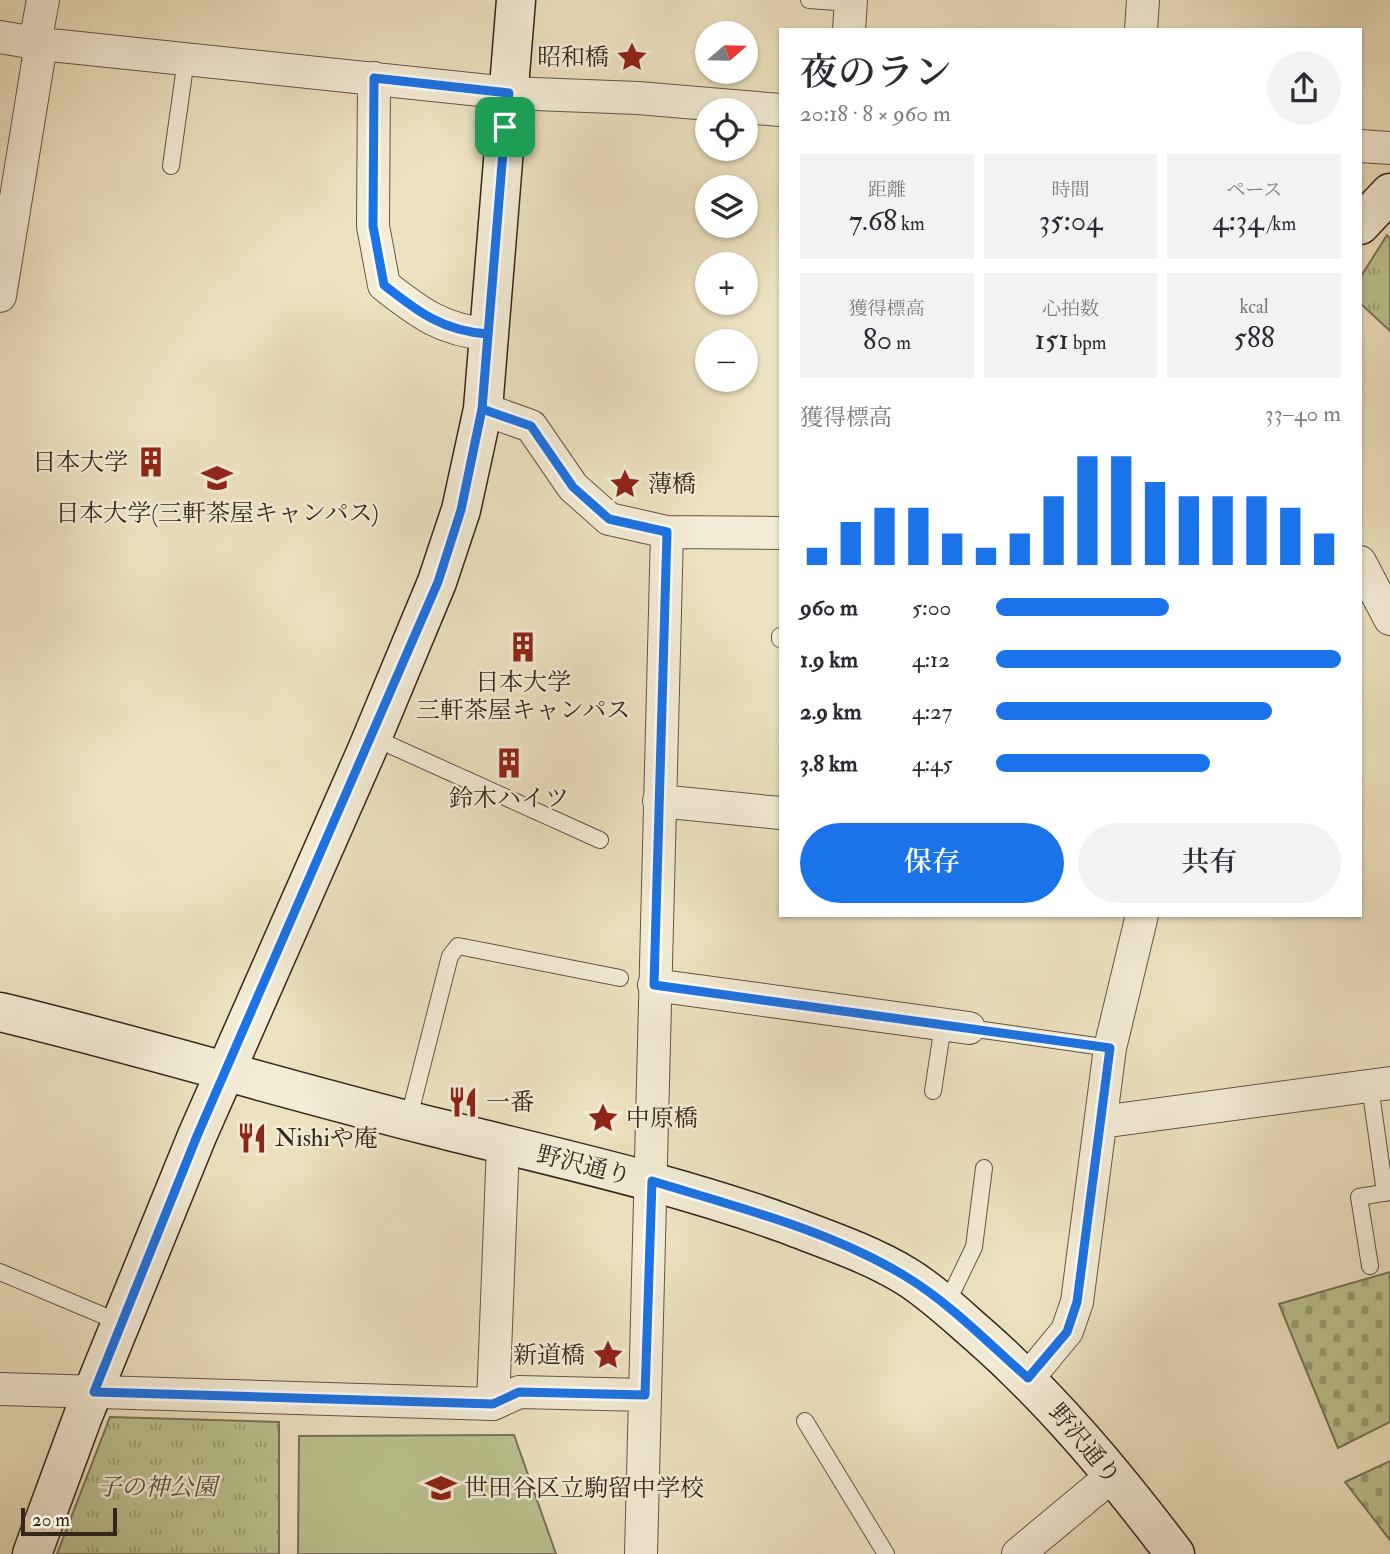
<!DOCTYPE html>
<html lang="ja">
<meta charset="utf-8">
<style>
:root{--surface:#fff;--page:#f2f2f3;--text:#2b2b33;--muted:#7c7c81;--accent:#1a73e8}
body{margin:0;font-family:"IM FELL Double Pica","Noto Serif JP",serif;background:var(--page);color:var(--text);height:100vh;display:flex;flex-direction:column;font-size:26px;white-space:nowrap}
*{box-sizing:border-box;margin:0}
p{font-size:23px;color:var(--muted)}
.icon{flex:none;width:38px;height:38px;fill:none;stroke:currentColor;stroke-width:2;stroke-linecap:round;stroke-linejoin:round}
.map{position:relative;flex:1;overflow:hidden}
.side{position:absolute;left:779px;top:28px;width:583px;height:889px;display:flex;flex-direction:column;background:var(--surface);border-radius:0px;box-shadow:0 2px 5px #0004}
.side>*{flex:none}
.needle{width:46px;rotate:70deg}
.fabs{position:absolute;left:695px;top:21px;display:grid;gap:14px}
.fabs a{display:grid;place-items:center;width:63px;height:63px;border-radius:50%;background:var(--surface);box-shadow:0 2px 5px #0004;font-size:35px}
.scale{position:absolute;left:21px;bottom:18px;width:96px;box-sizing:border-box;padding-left:7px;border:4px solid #33271c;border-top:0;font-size:19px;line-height:24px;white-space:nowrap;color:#33271c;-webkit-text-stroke:5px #f3ecd6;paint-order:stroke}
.pin{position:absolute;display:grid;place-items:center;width:60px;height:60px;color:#fff;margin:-30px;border-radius:14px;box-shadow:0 4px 10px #0006}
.round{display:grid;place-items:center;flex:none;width:74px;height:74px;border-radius:37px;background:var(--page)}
.summary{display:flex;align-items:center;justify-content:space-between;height:119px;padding:0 21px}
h1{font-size:38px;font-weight:600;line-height:52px}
.metrics{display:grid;grid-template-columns:repeat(3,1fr);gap:10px;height:119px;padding:7px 21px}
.metrics div{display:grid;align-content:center;border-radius:0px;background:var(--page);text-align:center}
.metrics b{font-size:30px;font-weight:600}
.metrics small{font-size:19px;font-weight:400}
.metrics p{font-size:19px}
.chart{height:196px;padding:14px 21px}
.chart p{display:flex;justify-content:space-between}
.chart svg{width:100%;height:126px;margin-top:7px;stroke:var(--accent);stroke-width:6}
.primary-button{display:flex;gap:14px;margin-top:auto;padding:14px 21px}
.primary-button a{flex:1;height:80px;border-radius:42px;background:var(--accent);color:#fff;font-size:28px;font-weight:600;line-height:80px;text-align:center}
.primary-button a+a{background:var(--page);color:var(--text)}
ul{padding:0 21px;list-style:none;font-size:23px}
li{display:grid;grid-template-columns:112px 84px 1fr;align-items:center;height:52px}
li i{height:18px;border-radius:9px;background:var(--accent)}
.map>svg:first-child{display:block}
.grass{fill:#bbc290;stroke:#777456;stroke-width:2}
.cemetery{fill:url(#cemetery-stones);stroke:#777456;stroke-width:2}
.park{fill:url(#park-tufts);stroke:#777456;stroke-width:2}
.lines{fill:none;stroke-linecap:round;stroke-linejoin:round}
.lane-casing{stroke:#625645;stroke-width:18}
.street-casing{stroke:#625645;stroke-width:34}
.secondary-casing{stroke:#33271c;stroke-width:41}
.lane{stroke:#f3ecd6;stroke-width:16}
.street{stroke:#f3ecd6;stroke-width:32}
.secondary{stroke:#f3ecd6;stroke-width:38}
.route-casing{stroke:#fff;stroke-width:14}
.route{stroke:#1a73e8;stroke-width:9}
.labels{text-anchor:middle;stroke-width:5;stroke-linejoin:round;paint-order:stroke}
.poi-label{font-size:24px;fill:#33271c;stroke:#f3ecd6;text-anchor:start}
.street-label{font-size:24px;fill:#33271c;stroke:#f3ecd6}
.park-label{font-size:24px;font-style:italic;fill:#554e39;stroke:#f3ecd6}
</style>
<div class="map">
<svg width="1390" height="1554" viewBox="0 0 1390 1554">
<defs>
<pattern id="cemetery-stones" width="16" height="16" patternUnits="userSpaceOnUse" patternTransform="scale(1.75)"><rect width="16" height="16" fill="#bbc290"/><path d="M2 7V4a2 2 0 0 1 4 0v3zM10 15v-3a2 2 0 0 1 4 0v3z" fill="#999e75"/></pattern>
<pattern id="park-tufts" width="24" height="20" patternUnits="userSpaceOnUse" patternTransform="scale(1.75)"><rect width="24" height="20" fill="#bbc290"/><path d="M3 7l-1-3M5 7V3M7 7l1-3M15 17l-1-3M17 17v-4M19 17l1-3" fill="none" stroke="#999e75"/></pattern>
</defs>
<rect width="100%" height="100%" fill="#ede2c0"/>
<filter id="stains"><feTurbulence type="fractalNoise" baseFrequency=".00286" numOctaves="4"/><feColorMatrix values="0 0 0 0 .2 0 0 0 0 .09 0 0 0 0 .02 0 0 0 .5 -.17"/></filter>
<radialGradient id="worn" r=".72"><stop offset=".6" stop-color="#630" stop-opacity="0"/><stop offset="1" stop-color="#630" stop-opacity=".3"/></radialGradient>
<!-- grass -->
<path class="grass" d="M514,1435L556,1554H298L299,1436Z"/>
<!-- cemetery -->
<path class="cemetery" d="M1390,1272V1422L1338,1448L1279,1304Z
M1390,1461V1540L1345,1482Z"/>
<!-- park -->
<path class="park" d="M1387,235L1390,239V331L1360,303V278Z
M110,1417L279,1422V1554H57Z"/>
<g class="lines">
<!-- lane casing -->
<g class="lane-casing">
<path id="lane" d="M809,0L851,3
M171,166L186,59
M780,639V636
M372,737L600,840
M969,1028L1110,1048
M1370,1086L1385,1193
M933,1091L943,1025
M408,1121L450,956L458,946L620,978
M1370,1266L1359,1197L1390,1192
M0,1272L121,1323
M946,1305L974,1247L984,1168
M805,1421L886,1554"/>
</g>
<!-- street casing -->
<g class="street-casing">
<path id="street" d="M849,30L851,0
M1141,30L1143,0
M0,37L41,44L509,93L638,98L780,110
M35,43L43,0
M374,78L373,226L384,285C418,312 443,331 488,334
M1360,146L1390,148
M0,296L41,44
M483,409L531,426L573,487L609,519L667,532L780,533
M1360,562L1390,619
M659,801L780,813
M654,985L969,1028
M1101,1122L1390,1083
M1028,1378L1067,1331L1077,1302L1110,1048L1142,915
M0,1389L493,1404L519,1392L645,1395
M493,1404L503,1145
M641,1554L667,532
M1018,1554L1113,1475"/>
</g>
<!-- secondary casing -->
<g class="secondary-casing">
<path id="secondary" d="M1360,225L1390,193
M0,1012C146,1047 289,1091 434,1127C553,1157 674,1183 789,1225C828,1240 870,1254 906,1276C932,1292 956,1315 979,1335C1053,1400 1115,1475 1175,1554
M32,1554L83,1416L197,1136L367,750L437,582L461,510L483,409L516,0"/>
</g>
<!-- lane -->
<use href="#lane" class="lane"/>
<!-- street -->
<use href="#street" class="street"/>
<!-- secondary -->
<use href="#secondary" class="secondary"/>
</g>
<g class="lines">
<!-- route casing -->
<g class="route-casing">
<path id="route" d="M505,127L482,409L461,510L438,582L197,1136L94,1392L493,1404L519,1392L645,1395L652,1181C737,1207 829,1230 905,1276C950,1303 989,1344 1028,1378L1067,1332L1077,1302L1110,1048L654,985L667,532L609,519L573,487L531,426L482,409L488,334C443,331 418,312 384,285L373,226L374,78L509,93L505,127"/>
</g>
<!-- route -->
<use href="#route" class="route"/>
</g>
<!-- icons -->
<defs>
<g id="sight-bare" transform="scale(2.415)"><path d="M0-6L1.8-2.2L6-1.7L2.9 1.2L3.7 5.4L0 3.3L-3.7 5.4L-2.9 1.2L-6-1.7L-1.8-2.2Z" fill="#8f2418" stroke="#f3ecd6" stroke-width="2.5" paint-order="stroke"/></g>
<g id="building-bare" transform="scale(2.415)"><path d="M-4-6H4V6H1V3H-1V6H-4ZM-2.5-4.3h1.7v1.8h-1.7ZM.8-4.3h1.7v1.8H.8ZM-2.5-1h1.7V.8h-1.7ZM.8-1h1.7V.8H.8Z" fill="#8f2418" stroke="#f3ecd6" stroke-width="2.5" paint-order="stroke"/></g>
<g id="university-bare" transform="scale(2.415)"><path d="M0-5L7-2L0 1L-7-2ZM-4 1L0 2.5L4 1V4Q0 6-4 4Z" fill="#8f2418" stroke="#f3ecd6" stroke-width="2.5" paint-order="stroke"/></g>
<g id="restaurant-bare" transform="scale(2.415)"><path d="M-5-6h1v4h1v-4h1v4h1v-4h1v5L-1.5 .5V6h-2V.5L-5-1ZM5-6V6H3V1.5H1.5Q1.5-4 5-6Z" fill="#8f2418" stroke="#f3ecd6" stroke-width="2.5" paint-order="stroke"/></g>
<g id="school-bare" transform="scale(2.415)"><path d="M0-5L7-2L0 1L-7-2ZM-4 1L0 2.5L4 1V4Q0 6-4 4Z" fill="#8f2418" stroke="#f3ecd6" stroke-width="2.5" paint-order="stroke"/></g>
</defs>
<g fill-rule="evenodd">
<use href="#sight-bare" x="632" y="57"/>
<use href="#building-bare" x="151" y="462"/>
<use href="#university-bare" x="217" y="478"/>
<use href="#sight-bare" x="625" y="484"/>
<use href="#building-bare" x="523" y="647"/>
<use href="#building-bare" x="509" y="763"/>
<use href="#restaurant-bare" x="463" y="1102"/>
<use href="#sight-bare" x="603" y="1118"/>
<use href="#restaurant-bare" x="252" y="1138"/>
<use href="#sight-bare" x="608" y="1355"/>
<use href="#school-bare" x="441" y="1488"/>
</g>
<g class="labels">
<!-- poi labels -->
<g class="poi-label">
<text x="609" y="65" text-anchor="end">昭和橋</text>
<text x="128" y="470" text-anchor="end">日本大学</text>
<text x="648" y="492">薄橋</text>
<text x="217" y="521" text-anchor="middle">日本大学(三軒茶屋キャンパス)</text>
<text x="523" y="690" text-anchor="middle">日本大学<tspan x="523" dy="28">三軒茶屋キャンパス</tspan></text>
<text x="509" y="806" text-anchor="middle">鈴木ハイツ</text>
<text x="486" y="1110">一番</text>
<text x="626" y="1126">中原橋</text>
<text x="275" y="1146">Nishiや庵</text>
<text x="585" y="1363" text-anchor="end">新道橋</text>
<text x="464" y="1496">世田谷区立駒留中学校</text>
</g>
<!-- street labels -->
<g class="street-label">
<text transform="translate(584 1165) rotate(14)" y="8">野沢通り</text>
<text transform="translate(1085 1444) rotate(50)" y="8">野沢通り</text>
</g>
<!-- park labels -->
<g class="park-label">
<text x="157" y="1495">子の神公園</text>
</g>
</g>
<rect width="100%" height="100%" filter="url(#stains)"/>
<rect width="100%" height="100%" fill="url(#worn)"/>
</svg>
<div class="fabs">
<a><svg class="needle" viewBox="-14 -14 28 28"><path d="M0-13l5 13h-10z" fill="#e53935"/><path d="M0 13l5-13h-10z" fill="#7c7c81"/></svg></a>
<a><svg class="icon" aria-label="locate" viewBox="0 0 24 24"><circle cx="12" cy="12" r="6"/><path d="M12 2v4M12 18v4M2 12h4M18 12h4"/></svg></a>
<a><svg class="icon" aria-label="layers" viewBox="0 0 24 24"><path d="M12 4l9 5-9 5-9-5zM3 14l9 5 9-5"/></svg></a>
<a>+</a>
<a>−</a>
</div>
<div class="scale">20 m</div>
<div class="pin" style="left:505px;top:127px;background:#1e9e55"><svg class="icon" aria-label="arrive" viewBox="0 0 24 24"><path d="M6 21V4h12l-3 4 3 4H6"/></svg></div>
<section class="side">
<div class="summary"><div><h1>夜のラン</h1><p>20:18 · 8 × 960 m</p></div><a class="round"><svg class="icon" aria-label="share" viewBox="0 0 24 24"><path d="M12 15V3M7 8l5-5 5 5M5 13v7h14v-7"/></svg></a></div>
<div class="metrics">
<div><p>距離</p><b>7.68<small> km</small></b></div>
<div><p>時間</p><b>35:04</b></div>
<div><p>ペース</p><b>4:34<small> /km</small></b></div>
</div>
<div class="metrics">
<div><p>獲得標高</p><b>80<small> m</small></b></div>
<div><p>心拍数</p><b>151<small> bpm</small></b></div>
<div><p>kcal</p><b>588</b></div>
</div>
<div class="chart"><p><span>獲得標高</span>33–40 m</p>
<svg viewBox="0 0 160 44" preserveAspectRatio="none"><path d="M5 44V38M15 44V29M25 44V24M35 44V24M45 44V33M55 44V38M65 44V33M75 44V20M85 44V6M95 44V6M105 44V15M115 44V20M125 44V20M135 44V20M145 44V24M155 44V33"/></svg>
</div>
<ul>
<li><b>960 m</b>5:00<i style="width:50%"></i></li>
<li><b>1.9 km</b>4:12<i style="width:100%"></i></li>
<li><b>2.9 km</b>4:27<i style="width:80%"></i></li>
<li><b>3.8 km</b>4:45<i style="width:62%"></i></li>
</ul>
<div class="primary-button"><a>保存</a><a>共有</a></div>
</section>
</div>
